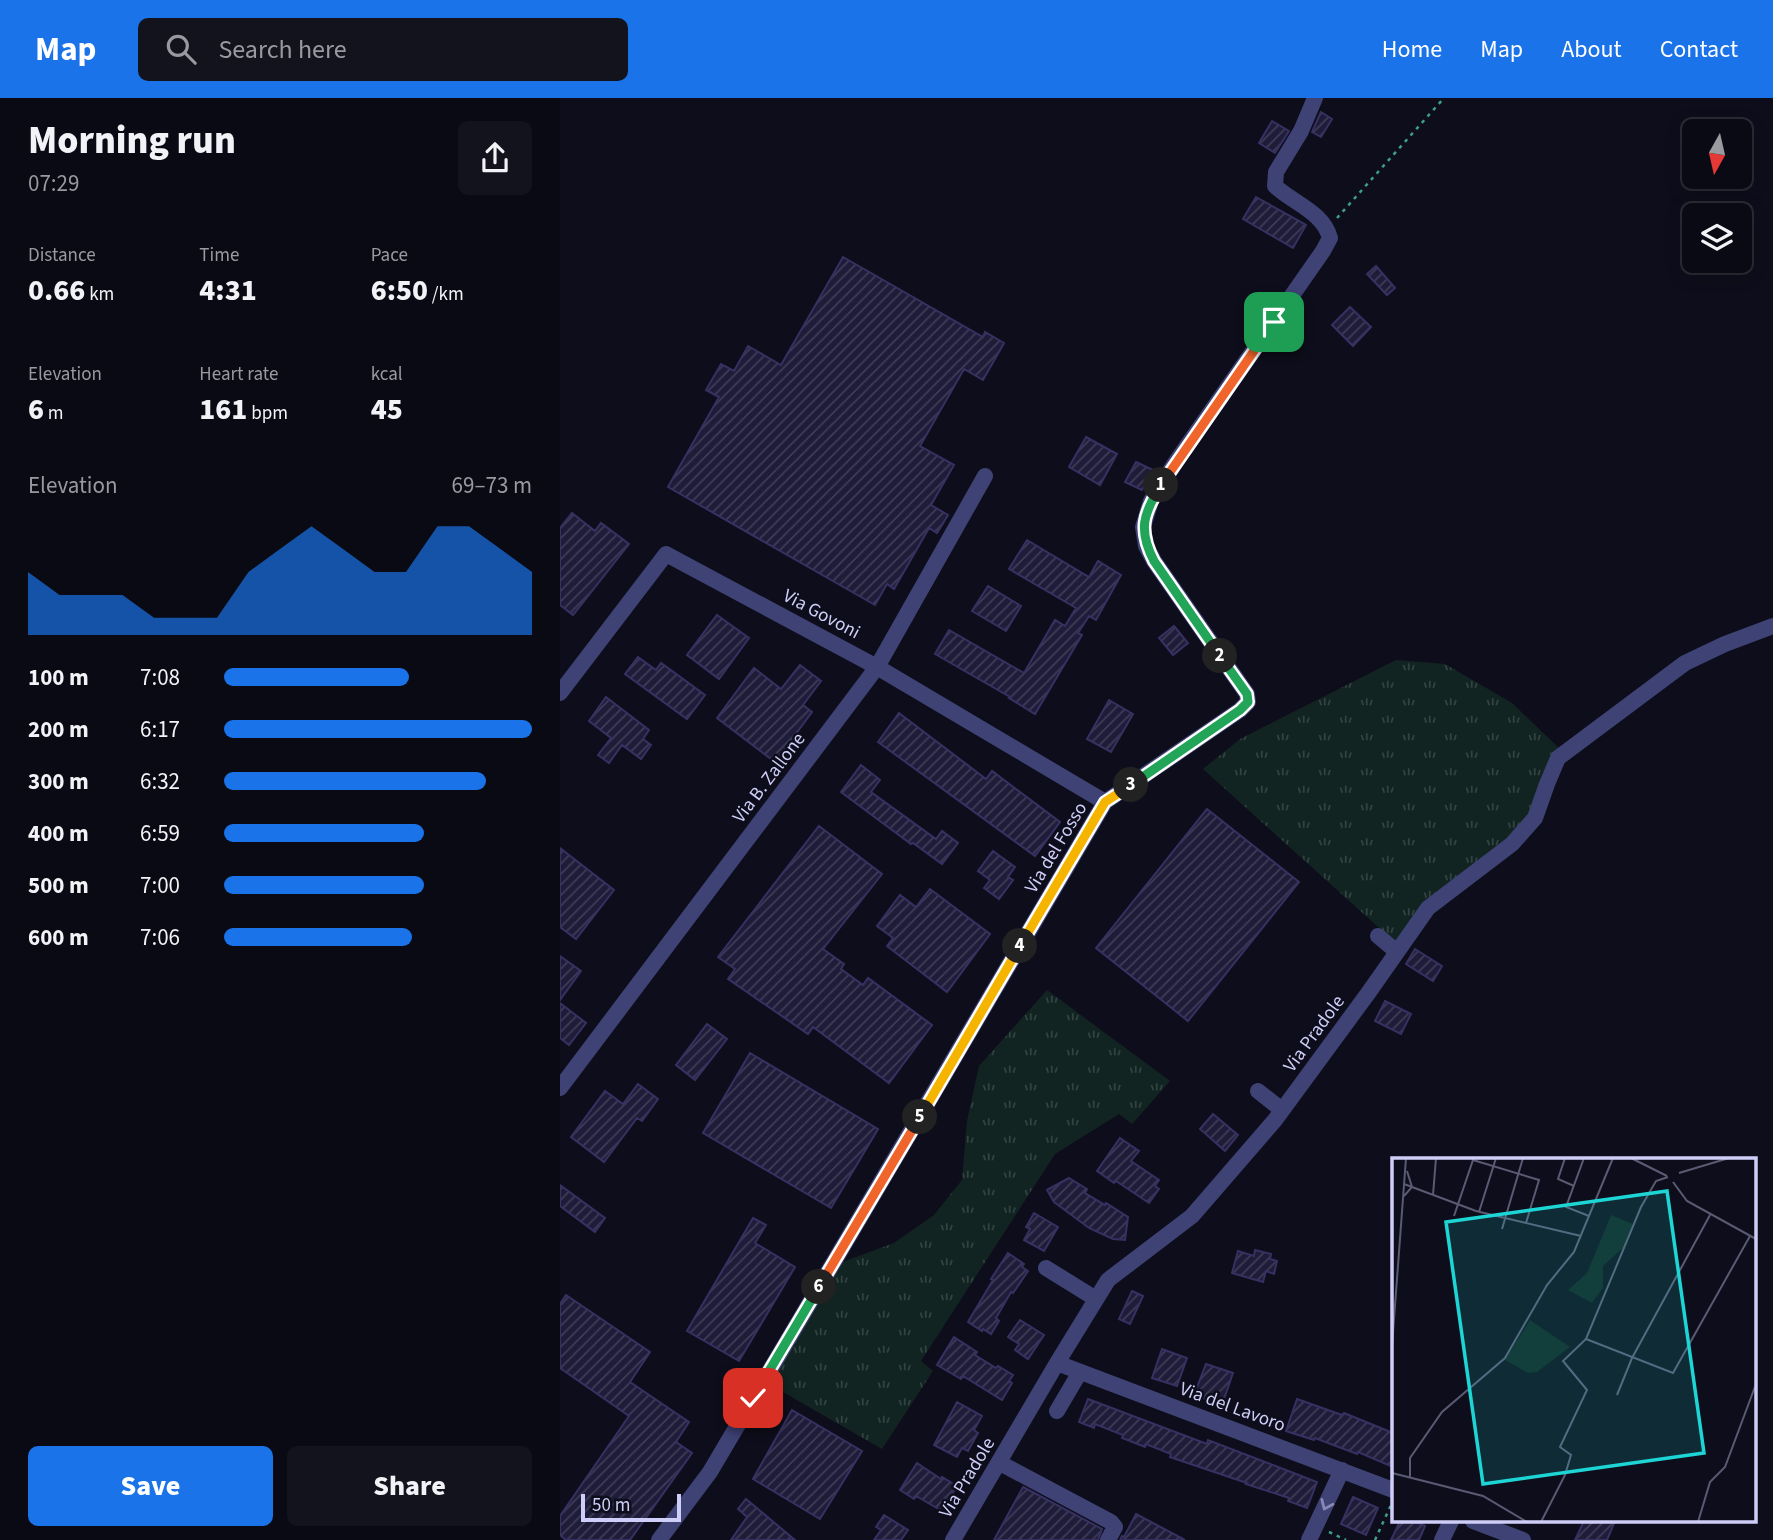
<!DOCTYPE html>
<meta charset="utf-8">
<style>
:root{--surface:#0a0a14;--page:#13131d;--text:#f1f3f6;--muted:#999aa0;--line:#2a2b34;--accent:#1a73e8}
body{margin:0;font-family:"Source Sans 3",sans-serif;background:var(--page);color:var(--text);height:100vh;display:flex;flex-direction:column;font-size:26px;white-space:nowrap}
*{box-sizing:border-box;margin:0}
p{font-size:23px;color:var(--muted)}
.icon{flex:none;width:38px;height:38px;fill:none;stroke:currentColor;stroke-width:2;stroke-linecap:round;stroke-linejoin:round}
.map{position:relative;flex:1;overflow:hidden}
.panel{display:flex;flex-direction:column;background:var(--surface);width:560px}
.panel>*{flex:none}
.needle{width:46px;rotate:188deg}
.controls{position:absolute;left:1122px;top:21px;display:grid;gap:14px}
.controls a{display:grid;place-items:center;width:70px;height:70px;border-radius:10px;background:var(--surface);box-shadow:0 4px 18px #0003,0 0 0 2px var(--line);font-size:35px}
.scale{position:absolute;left:21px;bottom:18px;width:100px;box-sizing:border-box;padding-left:7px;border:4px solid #cecef8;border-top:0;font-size:19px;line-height:24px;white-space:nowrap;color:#cecef8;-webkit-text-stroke:5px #0e0d1b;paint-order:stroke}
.pin{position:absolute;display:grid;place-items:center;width:60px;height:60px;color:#fff;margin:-30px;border-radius:14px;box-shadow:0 4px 10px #0006}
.km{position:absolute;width:35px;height:35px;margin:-18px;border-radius:50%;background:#222;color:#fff;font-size:19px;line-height:35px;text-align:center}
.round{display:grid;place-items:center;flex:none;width:74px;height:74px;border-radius:10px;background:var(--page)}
.overview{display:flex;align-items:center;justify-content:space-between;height:119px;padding:0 28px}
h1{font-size:38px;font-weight:800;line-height:52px}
.figures{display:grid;grid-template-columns:repeat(3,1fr);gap:10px;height:119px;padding:7px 28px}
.figures div{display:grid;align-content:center}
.figures b{font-size:30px;font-weight:800}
.figures small{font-size:19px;font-weight:400}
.figures p{font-size:19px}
.chart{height:196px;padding:14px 28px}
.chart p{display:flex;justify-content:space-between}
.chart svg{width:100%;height:126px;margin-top:7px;fill:var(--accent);opacity:.7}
.button{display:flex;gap:14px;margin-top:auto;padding:14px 28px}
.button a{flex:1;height:80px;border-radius:10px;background:var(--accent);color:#fff;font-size:28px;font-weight:800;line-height:80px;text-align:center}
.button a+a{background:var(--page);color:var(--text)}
ul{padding:0 28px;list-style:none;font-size:23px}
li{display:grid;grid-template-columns:112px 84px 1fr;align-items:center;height:52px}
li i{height:18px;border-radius:9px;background:var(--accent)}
header{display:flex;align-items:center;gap:42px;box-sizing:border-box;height:98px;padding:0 35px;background:var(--accent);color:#fff}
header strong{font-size:33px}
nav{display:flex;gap:38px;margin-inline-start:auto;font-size:24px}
.search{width:490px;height:63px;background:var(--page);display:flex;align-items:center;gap:18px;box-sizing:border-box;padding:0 24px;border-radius:10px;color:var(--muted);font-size:26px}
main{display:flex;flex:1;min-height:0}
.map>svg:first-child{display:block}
.grass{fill:url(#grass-tufts)}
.building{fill:url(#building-hatch);stroke:#363162;stroke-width:2}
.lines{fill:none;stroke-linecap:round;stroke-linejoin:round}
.path{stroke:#3c9e8e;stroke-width:2.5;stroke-dasharray:3.5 5;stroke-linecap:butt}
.minor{stroke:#3e4274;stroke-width:16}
.oneway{stroke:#8688b6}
.split-1-casing{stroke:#fff;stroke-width:14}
.split-2-casing{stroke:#fff;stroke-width:14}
.split-3-casing{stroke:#fff;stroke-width:14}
.split-4-casing{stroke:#fff;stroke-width:14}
.split-5-casing{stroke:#fff;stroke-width:14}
.split-6-casing{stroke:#fff;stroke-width:14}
.split-7-casing{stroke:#fff;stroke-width:14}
.split-1{stroke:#f0652b;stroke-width:9}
.split-2{stroke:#22a559;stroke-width:9}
.split-3{stroke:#22a559;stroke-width:9}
.split-4{stroke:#f5b400;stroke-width:9}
.split-5{stroke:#f5b400;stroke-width:9}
.split-6{stroke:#f0652b;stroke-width:9}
.split-7{stroke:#22a559;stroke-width:9}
.labels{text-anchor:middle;stroke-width:5;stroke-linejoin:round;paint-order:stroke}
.street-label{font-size:19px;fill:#cecef8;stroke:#0e0d1b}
.inset-road{fill:none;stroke:#5b5a73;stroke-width:2}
.view{fill:#1dd5d4;fill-opacity:0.15;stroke:#1dd5d4;stroke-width:3.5}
.inset-edge{fill:none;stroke:#cecef8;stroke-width:3.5}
</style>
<header>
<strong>Map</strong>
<div class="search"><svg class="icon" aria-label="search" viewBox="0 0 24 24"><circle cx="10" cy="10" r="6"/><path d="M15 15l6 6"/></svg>Search here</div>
<nav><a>Home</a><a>Map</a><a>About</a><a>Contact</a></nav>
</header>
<main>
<section class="panel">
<div class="overview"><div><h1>Morning run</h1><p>07:29</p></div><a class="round"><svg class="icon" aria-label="share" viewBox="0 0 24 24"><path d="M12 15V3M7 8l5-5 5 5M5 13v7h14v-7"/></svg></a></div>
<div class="figures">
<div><p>Distance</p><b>0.66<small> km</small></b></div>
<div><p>Time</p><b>4:31</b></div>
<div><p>Pace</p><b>6:50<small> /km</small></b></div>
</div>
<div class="figures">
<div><p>Elevation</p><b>6<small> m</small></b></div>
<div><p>Heart rate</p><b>161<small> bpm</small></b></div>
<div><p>kcal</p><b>45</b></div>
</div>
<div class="chart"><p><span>Elevation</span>69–73 m</p>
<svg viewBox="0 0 160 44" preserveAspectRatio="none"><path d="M0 44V22L10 30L20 30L30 30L40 38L50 38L60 38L70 22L80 14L90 6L100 14L110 22L120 22L130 6L140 6L150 14L160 22V44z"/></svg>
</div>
<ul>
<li><b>100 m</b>7:08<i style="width:60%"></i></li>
<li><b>200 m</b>6:17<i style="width:100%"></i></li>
<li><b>300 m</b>6:32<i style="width:85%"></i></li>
<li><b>400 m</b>6:59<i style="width:65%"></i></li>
<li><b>500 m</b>7:00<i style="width:65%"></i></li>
<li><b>600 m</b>7:06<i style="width:61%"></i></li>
</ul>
<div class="button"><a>Save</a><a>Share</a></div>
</section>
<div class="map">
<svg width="1213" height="1442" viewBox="0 0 1213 1442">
<defs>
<pattern id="grass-tufts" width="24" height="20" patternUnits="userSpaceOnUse" patternTransform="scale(1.75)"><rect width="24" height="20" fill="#112421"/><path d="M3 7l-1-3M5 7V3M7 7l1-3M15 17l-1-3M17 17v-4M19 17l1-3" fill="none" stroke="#324342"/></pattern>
<pattern id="building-hatch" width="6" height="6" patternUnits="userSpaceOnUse" patternTransform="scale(1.75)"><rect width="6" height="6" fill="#1f1c39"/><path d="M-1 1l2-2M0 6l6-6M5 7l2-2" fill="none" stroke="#3e3c56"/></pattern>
</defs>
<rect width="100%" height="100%" fill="#0e0d1b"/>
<!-- grass -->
<path class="grass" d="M836,562L885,566L952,605L1000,651L970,715L947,743L837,846L643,671L680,641Z
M487,892L610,983L572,1026L559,1016L495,1056L361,1263L373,1273L322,1351L209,1286L277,1166L334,1145L374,1117L402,1082L407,1023L419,968Z"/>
<!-- building -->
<path class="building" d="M761,14L772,21L761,39L752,34Z
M712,23L729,33L715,55L699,45Z
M696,99L746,127L733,150L683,121Z
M283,159L423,239L425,234L444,245L423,282L404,271L360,348L394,367L371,407L388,417L377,435L369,430L334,491L327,486L315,507L108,389L159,299L146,292L161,266L174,273L188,248L221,267Z
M816,168L835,190L827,197L807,176Z
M790,209L811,229L793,248L772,227Z
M526,339L557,356L540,387L509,369Z
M576,364L593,372L582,392L565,384Z
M12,415L35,433L41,425L69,446L13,517L0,507V430Z
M467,442L529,479L538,463L561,477L536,522L529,518L518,535L522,537L475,616L449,600L450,599L375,556L389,532L464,575L495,522L505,528L516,510L449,471Z
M428,488L461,508L446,533L412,513Z
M157,517L189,540L159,581L127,557Z
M614,528L628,545L613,557L599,540Z
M78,559L96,572L101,565L145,597L127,621L65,576Z
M240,567L261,583L243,607L252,614L215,664L157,620L194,570L221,591Z
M46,599L89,632L83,641L91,647L81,661L62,647L49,665L38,657L51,640L29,623Z
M549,602L573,616L551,654L527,641Z
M339,615L426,681L432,673L500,724L475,758L318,644Z
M301,667L320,682L311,694L376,741L382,733L398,745L382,766L353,745L351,746L281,694Z
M647,711L739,784L628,923L536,850Z
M259,728L322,776L263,851L284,866L281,871L303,887L308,880L372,927L329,985L253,929L248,936L168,881L175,871L158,859Z
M0,750L54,792L16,841L0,829Z
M433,753L455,769L448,779L453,782L439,801L424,790L430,782L418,773Z
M370,791L430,836L387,894L327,848L333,840L317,828L340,797L356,809Z
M855,851L882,868L873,883L846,866Z
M0,858L21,873L0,902Z
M825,903L851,916L841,936L815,923Z
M0,905L26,925L9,947L0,940Z
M147,926L167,941L135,982L116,967Z
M190,955L318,1031L271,1110L143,1035Z
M78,986L98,1001L82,1023L77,1020L44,1064L11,1039L45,993L63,1006Z
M653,1016L678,1037L665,1053L640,1031Z
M560,1040L579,1053L571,1063L599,1082L595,1088L599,1091L589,1105L556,1083L554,1085L537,1073Z
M509,1080L527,1091L525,1095L545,1107L546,1105L568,1119L565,1142L553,1141L529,1130L494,1104L487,1092Z
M0,1087L45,1120L35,1134L0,1108Z
M474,1115L498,1129L484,1153L464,1142L470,1131L466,1129Z
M193,1120L206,1127L195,1145L235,1169L179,1263L127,1233Z
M695,1152L711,1156L710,1161L717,1163L714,1176L706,1173L703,1184L672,1175L678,1153L694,1158Z
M448,1155L464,1166L462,1169L468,1173L453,1195L451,1194L436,1220L439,1223L431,1236L423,1231L422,1233L408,1224L433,1182L431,1181Z
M572,1193L583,1198L570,1226L559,1221Z
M6,1197L90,1254L70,1284L129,1324L116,1344L132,1355L70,1442H6L0,1437V1418L69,1318L0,1270V1206Z
M460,1222L484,1237L468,1261L455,1252L459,1246L448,1239Z
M394,1239L417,1254L415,1257L436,1270L438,1268L453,1277L449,1283L452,1285L442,1302L403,1278L401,1281L377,1267Z
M602,1251L627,1260L617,1288L592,1280Z
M646,1266L673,1275L662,1307L634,1297Z
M528,1301L647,1346L648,1342L757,1384L747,1410L728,1403L729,1400L686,1386L687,1385L610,1359L611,1356L586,1346L585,1349L562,1340L563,1337L535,1326L534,1330L519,1324Z
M737,1301L782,1317L784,1315L833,1335V1369L798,1354L797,1356L755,1340L754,1342L726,1333Z
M397,1304L422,1318L414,1332L418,1335L408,1353L402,1350L397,1359L374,1347Z
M232,1312L302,1353L260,1421L193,1381Z
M357,1365L381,1381L382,1379L397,1388L382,1413L356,1398L354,1401L340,1392Z
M463,1389L542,1431L538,1442H434Z
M793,1399L818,1410L806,1437L781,1426Z
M186,1401L235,1442H171L187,1419L178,1411Z
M576,1416L625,1442H560L562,1438L564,1439Z
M324,1417L348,1432L341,1442H314L321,1432L316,1429Z
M840,1423H854L865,1428L859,1442H831Z
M1024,1423H1055L1047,1442H1015Z"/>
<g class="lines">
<!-- path -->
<path class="path" d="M777,120L884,0
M769,1434L786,1442
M815,1442L831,1407"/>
<!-- minor -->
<path class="minor" d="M0,595L106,456L317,569L545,704
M818,838L837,854
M0,990L317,569L425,378
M698,993L722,1012
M486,1170L536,1201
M497,1265L833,1392
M497,1313L520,1274
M440,1365L551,1424L555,1429L548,1442
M913,1423L963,1442
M99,1442L150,1374L545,704L680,612L688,604L687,596L594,463L586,448L583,429L591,403L615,365L763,153L770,140C763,114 733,105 715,88L716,74L741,33L755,0
M393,1442L497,1265L548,1182L632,1118L715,1022L809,894L868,810L952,746L975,720L987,686L998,660L1125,565L1165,546L1213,528
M749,1442L782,1372
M882,1442L891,1423"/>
</g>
<!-- one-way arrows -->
<defs><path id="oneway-chevron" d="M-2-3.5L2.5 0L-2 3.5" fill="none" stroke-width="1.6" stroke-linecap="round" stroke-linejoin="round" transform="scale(1.75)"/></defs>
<use class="oneway" href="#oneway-chevron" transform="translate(766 1407) rotate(114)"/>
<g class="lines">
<!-- split-1 casing -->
<g class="split-1-casing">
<path id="split-1" d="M601,387L714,224"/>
</g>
<!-- split-2 casing -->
<g class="split-2-casing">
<path id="split-2" d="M601,387C583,416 578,432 594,463L660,558"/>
</g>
<!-- split-3 casing -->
<g class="split-3-casing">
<path id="split-3" d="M571,687L680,612L688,604L687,596L660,558"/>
</g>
<!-- split-4 casing -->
<g class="split-4-casing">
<path id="split-4" d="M460,848L545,704L571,687"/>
</g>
<!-- split-5 casing -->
<g class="split-5-casing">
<path id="split-5" d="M360,1019L460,848"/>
</g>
<!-- split-6 casing -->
<g class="split-6-casing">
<path id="split-6" d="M259,1189L360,1019"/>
</g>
<!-- split-7 casing -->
<g class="split-7-casing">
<path id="split-7" d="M193,1300L259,1189"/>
</g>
<!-- split-1 -->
<use href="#split-1" class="split-1"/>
<!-- split-2 -->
<use href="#split-2" class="split-2"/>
<!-- split-3 -->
<use href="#split-3" class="split-3"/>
<!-- split-4 -->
<use href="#split-4" class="split-4"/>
<!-- split-5 -->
<use href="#split-5" class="split-5"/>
<!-- split-6 -->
<use href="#split-6" class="split-6"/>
<!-- split-7 -->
<use href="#split-7" class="split-7"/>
</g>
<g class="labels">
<!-- street labels -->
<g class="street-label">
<text transform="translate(262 515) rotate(28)" y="7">Via Govoni</text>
<text transform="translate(208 679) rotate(-53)" y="7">Via B. Zallone</text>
<text transform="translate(495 749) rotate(-59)" y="7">Via del Fosso</text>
<text transform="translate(753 935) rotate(-54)" y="7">Via Pradole</text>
<text transform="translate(673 1308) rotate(20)" y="7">Via del Lavoro</text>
<text transform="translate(406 1379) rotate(-59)" y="7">Via Pradole</text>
</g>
</g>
<!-- overview -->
<g transform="translate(832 1060)">
<rect width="364" height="364" fill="#0e0d1b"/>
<path d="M219,57L241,66L231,90L211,108V130L200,145L176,132L195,115ZM138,162L178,189L145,214L136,215L113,202Z" fill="#112421"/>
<path class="inset-road" d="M173,0L166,21L182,28M192,0L174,49L197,58M239,0L275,18M287,15L337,0M281,24L295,43L364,81M12,26L84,53L189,78M41,37L44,0M12,38L20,29L15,13M87,54L104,0M62,58L81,2L147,22L134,65M110,71L131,0M194,181L281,215L358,78M0,188L14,0M225,237L240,200L318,57M0,315L91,338L135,364M18,320V300L50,254L113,200L155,127L182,94L221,0M149,364L173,317L179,297L168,289L195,232L171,203L194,181L249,49L264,23L276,19M306,364L318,324L333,309L364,226"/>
<path class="view" d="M275,33L312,295L91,326L54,64Z"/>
<rect width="364" height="364" class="inset-edge"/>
</g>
</svg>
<div class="controls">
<a><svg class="needle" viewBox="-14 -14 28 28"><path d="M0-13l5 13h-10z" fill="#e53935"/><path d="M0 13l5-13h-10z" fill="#999aa0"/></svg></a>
<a><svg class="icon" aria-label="layers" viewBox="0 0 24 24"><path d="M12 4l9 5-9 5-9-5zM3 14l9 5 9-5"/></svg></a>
</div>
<div class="scale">50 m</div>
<div class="pin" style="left:714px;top:224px;background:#1e9e55"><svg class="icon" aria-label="arrive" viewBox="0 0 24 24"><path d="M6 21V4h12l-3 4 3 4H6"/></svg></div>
<div class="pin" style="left:193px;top:1300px;background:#d93025"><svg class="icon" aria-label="check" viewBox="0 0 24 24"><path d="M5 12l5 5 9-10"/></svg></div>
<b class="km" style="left:601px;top:387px">1</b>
<b class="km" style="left:660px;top:558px">2</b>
<b class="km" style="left:571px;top:687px">3</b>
<b class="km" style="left:460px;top:848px">4</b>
<b class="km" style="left:360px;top:1019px">5</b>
<b class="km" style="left:259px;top:1189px">6</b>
</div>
</main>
